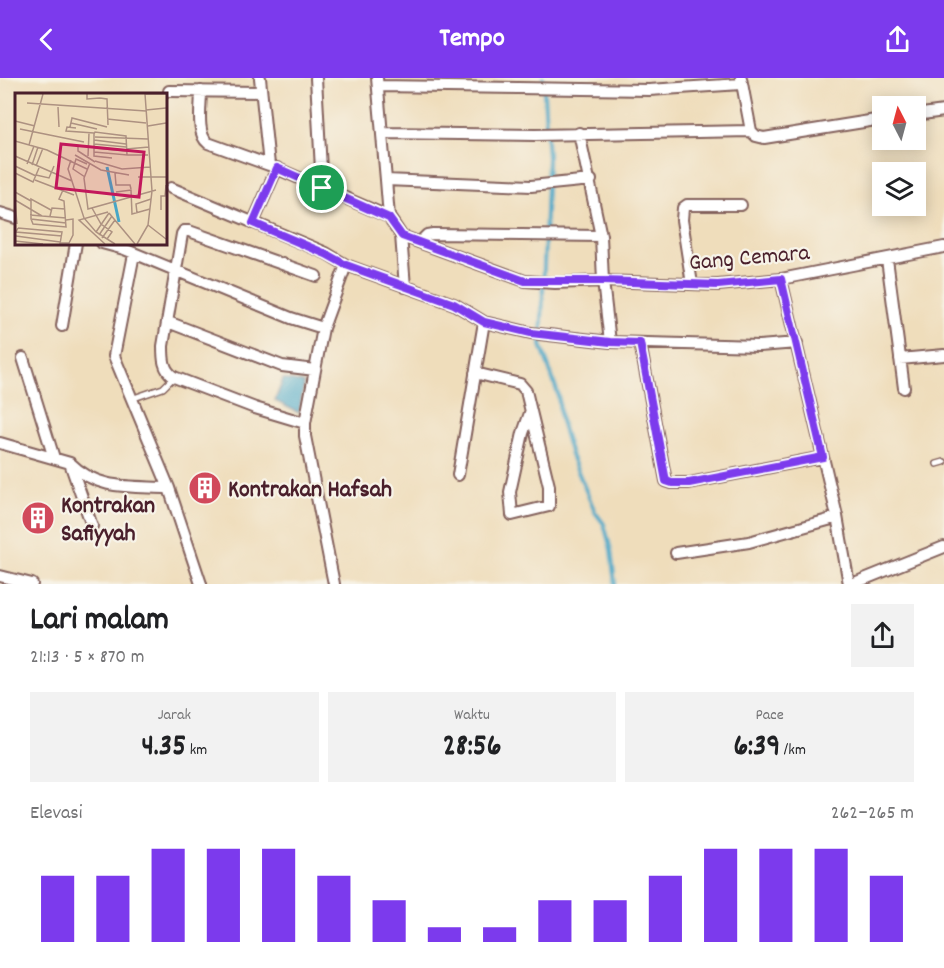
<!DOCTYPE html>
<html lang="id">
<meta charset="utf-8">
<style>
:root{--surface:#fff;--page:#f2f2f2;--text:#202124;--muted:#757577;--accent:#7c3aed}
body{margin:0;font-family:Dekko,sans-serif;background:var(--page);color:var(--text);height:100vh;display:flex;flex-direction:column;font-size:22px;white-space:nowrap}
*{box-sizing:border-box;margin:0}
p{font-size:20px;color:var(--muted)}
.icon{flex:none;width:33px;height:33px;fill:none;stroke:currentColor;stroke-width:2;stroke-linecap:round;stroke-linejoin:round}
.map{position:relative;height:506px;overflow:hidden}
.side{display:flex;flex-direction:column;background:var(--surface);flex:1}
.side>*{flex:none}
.needle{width:39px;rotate:354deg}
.controls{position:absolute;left:872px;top:18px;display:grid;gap:12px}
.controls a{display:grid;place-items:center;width:54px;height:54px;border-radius:0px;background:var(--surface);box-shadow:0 3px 15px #0003;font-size:30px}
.pin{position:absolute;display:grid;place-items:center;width:51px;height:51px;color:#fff;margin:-26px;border:3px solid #fff;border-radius:50%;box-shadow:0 2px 6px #0007}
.round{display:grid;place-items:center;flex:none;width:63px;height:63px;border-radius:0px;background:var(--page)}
.head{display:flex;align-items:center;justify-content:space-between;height:102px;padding:0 30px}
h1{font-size:33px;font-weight:700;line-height:45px}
.figures{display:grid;grid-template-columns:repeat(3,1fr);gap:9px;height:102px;padding:6px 30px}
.figures div{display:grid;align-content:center;border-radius:0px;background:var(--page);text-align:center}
.figures b{font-size:30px;font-weight:700}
.figures small{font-size:16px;font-weight:400}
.figures p{font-size:16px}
.chart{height:168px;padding:12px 30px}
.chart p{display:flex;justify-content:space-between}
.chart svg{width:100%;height:108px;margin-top:6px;stroke:var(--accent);stroke-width:6}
header{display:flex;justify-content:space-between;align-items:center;height:78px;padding:0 30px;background:var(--accent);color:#fff;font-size:27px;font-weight:700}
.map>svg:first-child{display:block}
.water{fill:#47a6c6;stroke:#486278;stroke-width:1.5}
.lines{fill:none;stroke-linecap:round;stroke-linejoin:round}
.stream{stroke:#47a6c6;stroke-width:4}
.service-casing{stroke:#84625d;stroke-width:8}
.minor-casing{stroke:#84625d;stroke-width:14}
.service{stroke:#fff;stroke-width:5}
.minor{stroke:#fff;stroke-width:10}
.route-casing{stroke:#fff;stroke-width:12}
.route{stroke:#7c3aed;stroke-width:8}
.labels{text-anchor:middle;stroke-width:4.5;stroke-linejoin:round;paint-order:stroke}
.street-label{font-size:24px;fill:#4a1f2b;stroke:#f7f3e8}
.poi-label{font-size:24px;font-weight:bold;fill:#4a1f2b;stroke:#f7f3e8;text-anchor:start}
.inset-river{fill:none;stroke:#47a6c6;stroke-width:3}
.inset-road{fill:none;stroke:#ad9181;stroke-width:1.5}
.view{fill:#c2185b;fill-opacity:0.15;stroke:#c2185b;stroke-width:3}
.inset-edge{fill:none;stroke:#4a1f2b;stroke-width:3}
</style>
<header><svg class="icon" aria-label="back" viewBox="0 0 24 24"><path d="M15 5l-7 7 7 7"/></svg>Tempo<svg class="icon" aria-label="share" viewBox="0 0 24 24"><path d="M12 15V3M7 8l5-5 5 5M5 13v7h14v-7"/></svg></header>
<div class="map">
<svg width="944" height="506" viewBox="0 0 944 506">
<rect width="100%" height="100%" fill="#f7f3e8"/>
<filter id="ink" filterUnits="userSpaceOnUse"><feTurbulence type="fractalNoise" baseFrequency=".0167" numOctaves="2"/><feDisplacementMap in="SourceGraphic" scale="12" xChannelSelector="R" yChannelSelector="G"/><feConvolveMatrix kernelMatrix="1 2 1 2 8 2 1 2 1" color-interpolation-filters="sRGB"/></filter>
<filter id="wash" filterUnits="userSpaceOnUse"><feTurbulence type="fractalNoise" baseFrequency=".008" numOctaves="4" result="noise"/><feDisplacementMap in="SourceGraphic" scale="24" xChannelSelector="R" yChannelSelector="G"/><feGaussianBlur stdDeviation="1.35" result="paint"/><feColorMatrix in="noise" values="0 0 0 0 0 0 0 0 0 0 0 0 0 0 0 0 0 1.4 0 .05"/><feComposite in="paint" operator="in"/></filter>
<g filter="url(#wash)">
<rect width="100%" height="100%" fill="#efddbb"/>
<!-- water -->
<path class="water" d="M283,301L304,305L299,335L275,323Z"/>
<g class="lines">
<!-- stream -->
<path class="stream" d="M543,0L548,80L541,267L558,316L561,343L571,377L595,434L604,446L611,472L615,506"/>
</g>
</g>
<g filter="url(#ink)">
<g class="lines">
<!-- service casing -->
<g class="service-casing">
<path id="service" d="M131,321L163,310L174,299
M937,386L944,384"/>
</g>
<!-- minor casing -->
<g class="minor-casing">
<path id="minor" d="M260,0L269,87
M316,0L322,110
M377,0L386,102L531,108L591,102
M378,8L649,12L741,6
M169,13L261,14
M201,13C201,28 196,56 208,65L269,87L389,139L401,157L405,209
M915,37L944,33
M751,53L756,58L764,60L882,41
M382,55L535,57L751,53L741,0
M579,55L601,158L603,203L610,264
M386,102L389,139
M171,110L326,175L346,187L454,226L484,244L531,255L610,264L759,268L797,265
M0,135L16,140
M253,145L277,90
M402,158L525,203L555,205L603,203L718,207L781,201L944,169
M420,164L427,157L433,156L601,158
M102,165L124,171L291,240L323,250
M134,176L114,278L169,410L201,506
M887,181L904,310
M781,201L823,379
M692,206L682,142L683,130L687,127H741
M168,244L282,288L315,292
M62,248L76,165
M640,265L666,403L672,405H689L823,379L837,438
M23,280L54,380
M900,281L944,277
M475,295L520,306L526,313L549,408V428L512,437L510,414L523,355L530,335
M305,345L255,330L174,299C163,292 163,280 163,268L182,156L184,153H189L316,198
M0,365L70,385C98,413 131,408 169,410
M71,388L92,448
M458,397L484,244
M676,475L749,464L828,442L837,438L849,506
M0,498L32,506
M334,506L305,358V345L323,250L346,187
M852,506L944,469"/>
</g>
<!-- service -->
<use href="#service" class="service"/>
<!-- minor -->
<use href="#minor" class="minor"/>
</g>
</g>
<g class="lines" filter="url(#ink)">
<!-- route casing -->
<g class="route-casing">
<path id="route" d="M277,90L389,140L402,158L525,203H603L718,207L781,201L823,379L689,405H672L666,403L640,265L610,264L531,255L484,244L454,226L346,187L326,176L253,145Z"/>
</g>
<!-- route -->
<use href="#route" class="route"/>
</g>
<!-- icons -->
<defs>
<g id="building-disc" transform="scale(1.725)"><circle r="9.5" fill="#d1495b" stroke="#f7f3e8"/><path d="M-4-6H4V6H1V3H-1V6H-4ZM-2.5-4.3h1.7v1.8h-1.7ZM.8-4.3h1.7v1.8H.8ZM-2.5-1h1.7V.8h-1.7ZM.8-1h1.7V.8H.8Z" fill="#fff"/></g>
</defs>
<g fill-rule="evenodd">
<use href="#building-disc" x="205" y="410"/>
<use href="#building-disc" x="38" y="440"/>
</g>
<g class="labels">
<!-- street labels -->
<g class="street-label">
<text transform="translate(749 178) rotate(-5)" y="8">Gang Cemara</text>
</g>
<!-- poi labels -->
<g class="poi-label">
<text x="228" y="418">Kontrakan Hafsah</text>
<text x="61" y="434">Kontrakan<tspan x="61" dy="28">Safiyyah</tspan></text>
</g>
</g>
<!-- overview -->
<g transform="translate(15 15)">
<rect width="152" height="152" fill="#efddbb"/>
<path class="inset-river" d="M92,74L104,129"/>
<path class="inset-road" d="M72,1V6L85,5M130,1H151M85,5L92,6L93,32M12,10L131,18M43,14L44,34M131,17L151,15M92,26L131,30M0,28L20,33M56,30L82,36M133,33L151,30M55,34L57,25L92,34M61,35L52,34L51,38L79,40M5,36L69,49M80,44L133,46M79,47L111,51M0,48L32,57L72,76M79,51L111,54M14,52L28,1M63,54V58L80,69M79,55L111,58M111,56L134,54M79,59L112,62L111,43L80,39L79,41V63L97,65M60,62L86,77L114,82M112,62H133M0,63L57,88M73,63L74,40M56,67L53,76L69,125L81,139L100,151M80,68L107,76L135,74M75,70L69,85L73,116L141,97M12,71L19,53M17,72L23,54M0,73L21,83M21,73L28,55M0,80L18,89L24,75M100,80L101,92H115L116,96M21,82L34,85L39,73M70,84L58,76L61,66L72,71M123,84H151M20,87L59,102M0,99L16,108M101,99L116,97L117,121L135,116M0,107L27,123M0,109L2,131M77,115L86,131L97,139L92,146M36,117L16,106V126L51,130M146,117V103H150L151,92M94,120L120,151M122,120L121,111L136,106M15,122L51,125M35,123L37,115L50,116M16,126L18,131L51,134L49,108L44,106L48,97M133,132L151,146M3,135L47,139L45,151M3,135L1,139L47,143M81,139L94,120M84,142L97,123M1,143L45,149M87,145L100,127M0,148L28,151M46,150H54L58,142V126L51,127M90,151L64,127L93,119M122,151L133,132L137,98L130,1"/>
<path class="view" d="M46,51L129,59L124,104L41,95Z"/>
<rect width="152" height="152" class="inset-edge"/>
</g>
</svg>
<div class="controls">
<a><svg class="needle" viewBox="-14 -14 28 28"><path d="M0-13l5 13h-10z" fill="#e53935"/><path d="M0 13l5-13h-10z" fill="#757577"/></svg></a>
<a><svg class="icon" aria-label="layers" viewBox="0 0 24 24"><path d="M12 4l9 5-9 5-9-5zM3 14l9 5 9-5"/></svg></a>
</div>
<div class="pin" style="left:322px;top:110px;background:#1e9e55"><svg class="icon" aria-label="arrive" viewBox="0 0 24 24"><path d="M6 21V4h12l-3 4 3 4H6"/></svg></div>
</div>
<section class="side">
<div class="head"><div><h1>Lari malam</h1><p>21:13 · 5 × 870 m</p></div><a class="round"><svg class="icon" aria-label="share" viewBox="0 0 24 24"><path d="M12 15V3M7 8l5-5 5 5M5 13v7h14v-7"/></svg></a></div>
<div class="figures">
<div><p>Jarak</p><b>4.35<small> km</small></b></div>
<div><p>Waktu</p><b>28:56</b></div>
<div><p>Pace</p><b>6:39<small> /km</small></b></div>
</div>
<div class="chart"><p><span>Elevasi</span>262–265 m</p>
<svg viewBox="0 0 160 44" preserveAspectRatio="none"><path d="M5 44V17M15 44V17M25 44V6M35 44V6M45 44V6M55 44V17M65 44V27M75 44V38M85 44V38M95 44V27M105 44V27M115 44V17M125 44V6M135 44V6M145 44V6M155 44V17"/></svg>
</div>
</section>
